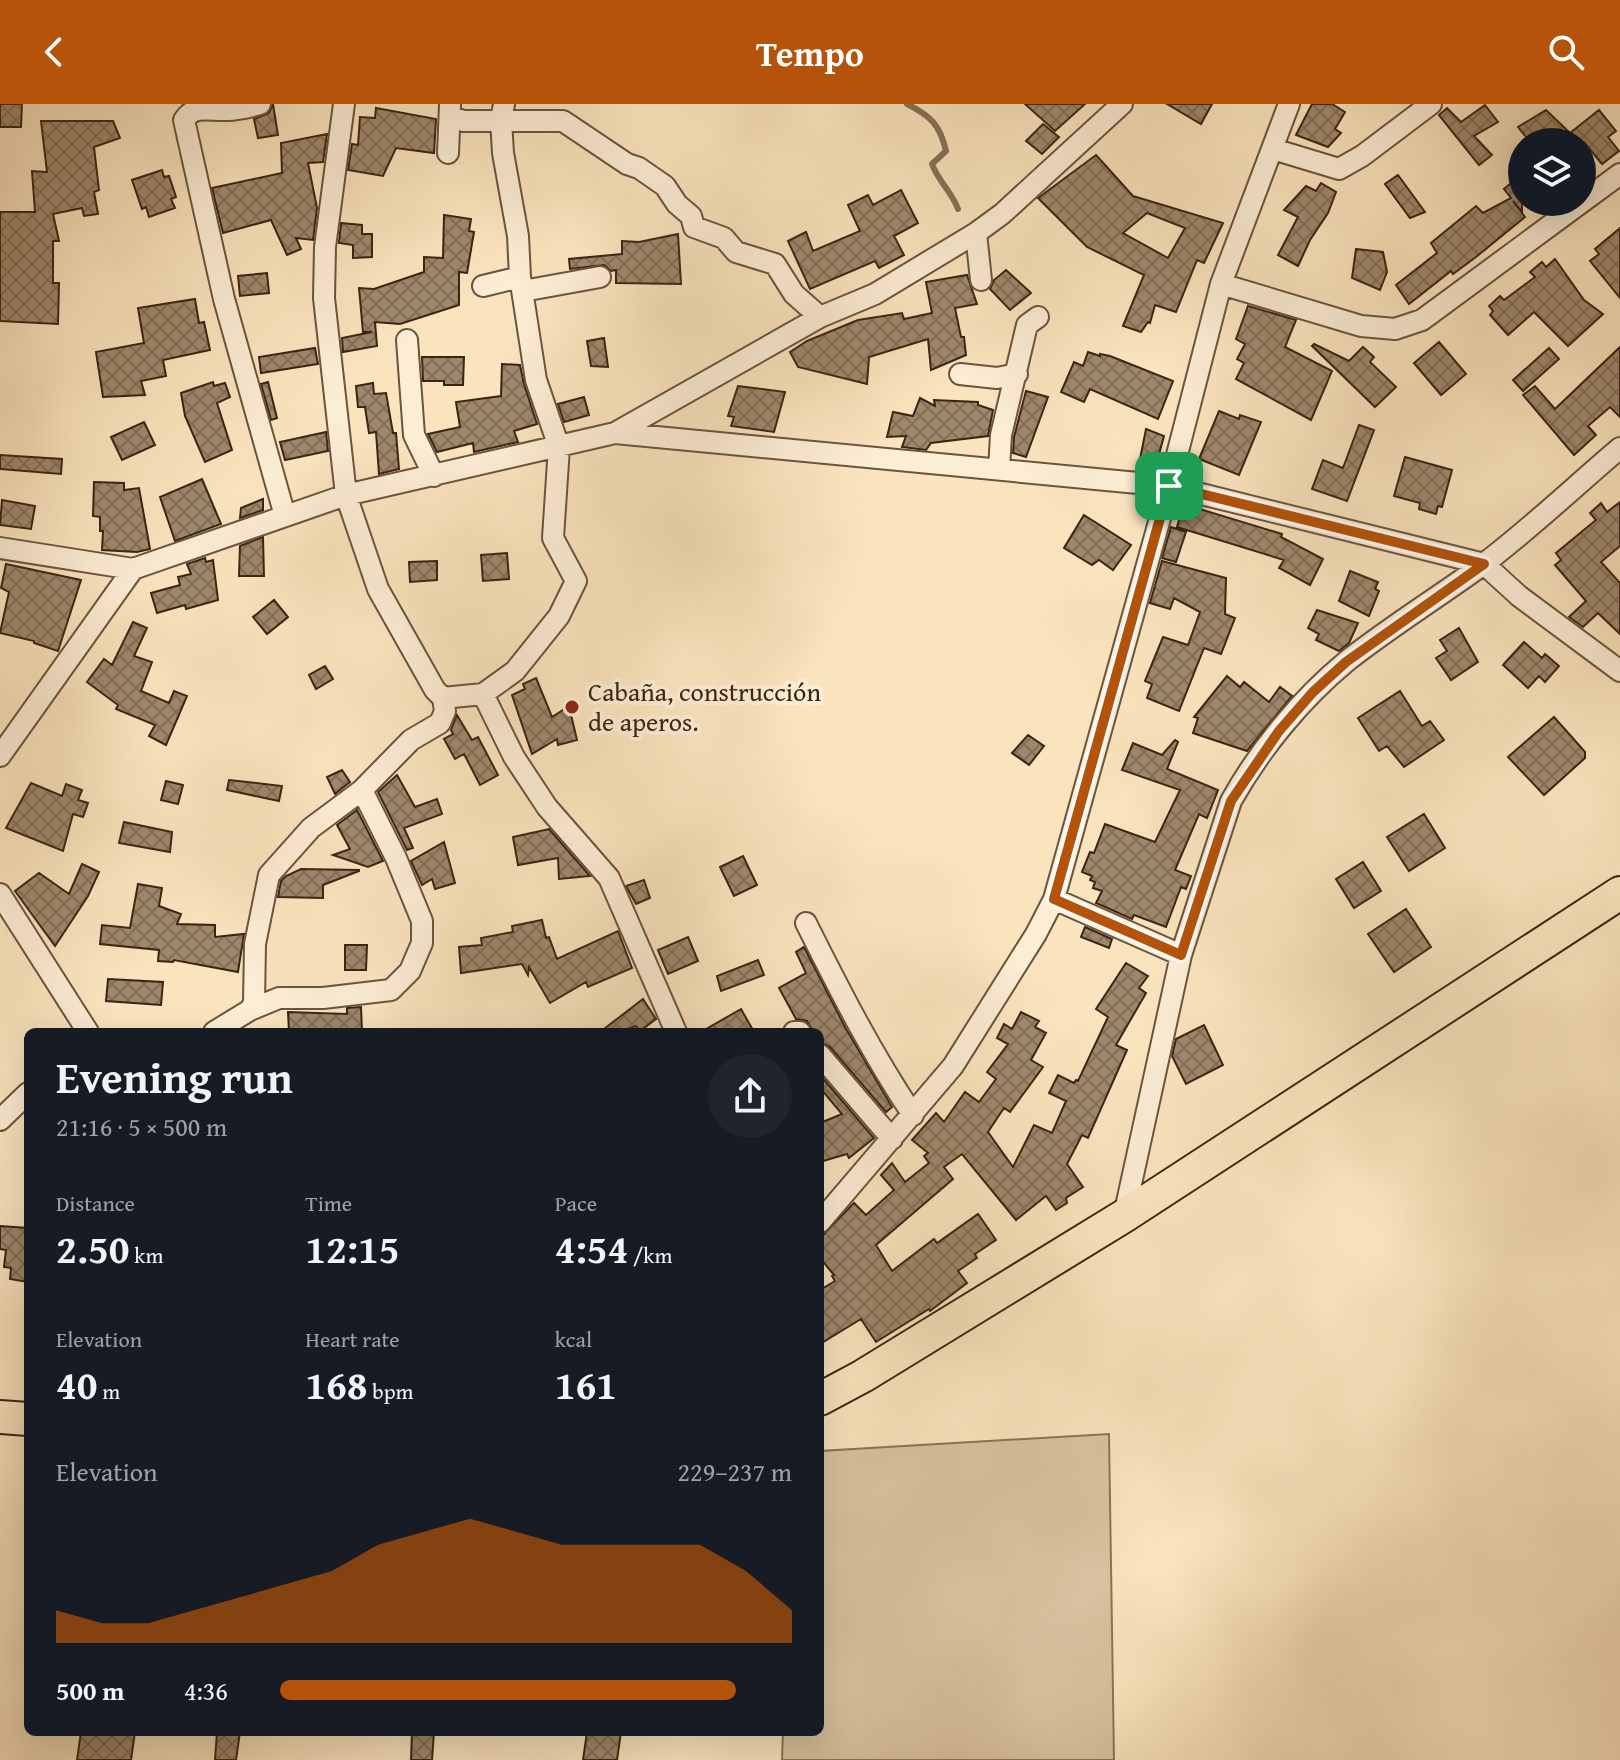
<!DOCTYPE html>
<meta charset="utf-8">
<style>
:root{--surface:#171b24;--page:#20242c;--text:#f1f3f6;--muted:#9ea1a6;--accent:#b45309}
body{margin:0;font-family:"Gentium Book Plus",serif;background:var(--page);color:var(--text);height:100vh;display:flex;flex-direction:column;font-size:30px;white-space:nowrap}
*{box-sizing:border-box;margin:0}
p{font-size:26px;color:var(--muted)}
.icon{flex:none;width:44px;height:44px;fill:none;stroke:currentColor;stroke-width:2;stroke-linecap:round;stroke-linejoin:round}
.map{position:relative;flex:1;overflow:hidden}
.side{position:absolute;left:24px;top:924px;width:800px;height:708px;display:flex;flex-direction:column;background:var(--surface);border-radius:12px;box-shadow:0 8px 32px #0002}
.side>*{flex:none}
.buttons{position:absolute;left:1508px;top:24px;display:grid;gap:16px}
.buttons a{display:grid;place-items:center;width:88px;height:88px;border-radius:50%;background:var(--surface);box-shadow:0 8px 32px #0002;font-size:40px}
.pin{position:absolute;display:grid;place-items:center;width:68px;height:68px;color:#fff;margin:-34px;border-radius:16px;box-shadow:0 4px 12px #0006}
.round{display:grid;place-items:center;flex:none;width:84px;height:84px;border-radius:42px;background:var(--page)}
.head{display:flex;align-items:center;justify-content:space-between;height:136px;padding:0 32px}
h1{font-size:44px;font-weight:800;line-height:60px}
.metrics{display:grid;grid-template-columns:repeat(3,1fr);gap:12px;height:136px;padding:8px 32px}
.metrics div{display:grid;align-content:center}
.metrics b{font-size:40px;font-weight:800}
.metrics small{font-size:22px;font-weight:400}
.metrics p{font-size:22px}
.chart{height:224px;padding:16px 32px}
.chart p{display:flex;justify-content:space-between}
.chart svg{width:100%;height:144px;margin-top:8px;fill:var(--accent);opacity:.7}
ul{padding:0 32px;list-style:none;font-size:26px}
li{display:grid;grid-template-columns:128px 96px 1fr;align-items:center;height:60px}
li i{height:20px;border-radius:10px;background:var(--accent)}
header{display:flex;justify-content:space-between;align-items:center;height:104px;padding:0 32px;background:var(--accent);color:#fff;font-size:36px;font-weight:800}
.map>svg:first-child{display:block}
.park{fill:#dac3a1;stroke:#8a745a;stroke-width:2}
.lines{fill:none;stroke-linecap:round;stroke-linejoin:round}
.stream{stroke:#877057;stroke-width:6}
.building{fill:url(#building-cross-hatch);stroke:#3b2414;stroke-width:2;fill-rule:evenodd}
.minor-casing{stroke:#6b543e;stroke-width:24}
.primary-casing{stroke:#3b2414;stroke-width:36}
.minor{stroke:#fcedd5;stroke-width:20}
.primary{stroke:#fae4be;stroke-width:32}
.route-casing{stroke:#fff;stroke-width:16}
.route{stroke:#b45309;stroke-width:10}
.poi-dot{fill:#8f2418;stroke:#fcedd5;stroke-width:3}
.labels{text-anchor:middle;stroke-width:8;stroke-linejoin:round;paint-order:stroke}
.poi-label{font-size:26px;fill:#3b2414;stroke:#fcedd5;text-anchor:start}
</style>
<header><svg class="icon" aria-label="back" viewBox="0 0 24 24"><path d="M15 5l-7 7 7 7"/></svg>Tempo<svg class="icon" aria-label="search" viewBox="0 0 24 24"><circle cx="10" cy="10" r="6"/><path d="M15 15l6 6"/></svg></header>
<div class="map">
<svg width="1620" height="1656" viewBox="0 0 1620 1656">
<defs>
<pattern id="building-cross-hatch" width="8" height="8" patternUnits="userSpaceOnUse" patternTransform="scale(2)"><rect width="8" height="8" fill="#9e886c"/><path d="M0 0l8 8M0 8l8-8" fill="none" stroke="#826f58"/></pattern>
</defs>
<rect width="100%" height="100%" fill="#fae4be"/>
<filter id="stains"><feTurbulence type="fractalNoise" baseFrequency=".0025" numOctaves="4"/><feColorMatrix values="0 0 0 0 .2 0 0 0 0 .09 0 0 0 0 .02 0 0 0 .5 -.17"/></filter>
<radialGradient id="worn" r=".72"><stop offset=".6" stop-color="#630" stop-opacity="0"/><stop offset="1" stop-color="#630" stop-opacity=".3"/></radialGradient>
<!-- park -->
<path class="park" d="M1109,1330L1114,1656H782L783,1628H820V1347Z"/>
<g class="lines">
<!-- stream -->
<path class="stream" d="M907,0C931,12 940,21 946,47L932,60C938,77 952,88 958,105"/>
</g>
<!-- building -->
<path class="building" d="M0,0H22L21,23H0Z
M273,0L278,31L258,34L254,15L269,9Z
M1025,0H1085L1055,27Z
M1167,0H1212L1201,20Z
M1312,0H1332L1345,8L1335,25L1341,29L1328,43L1296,31Z
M1485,1L1498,18L1474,32L1492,51L1479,61L1439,11L1447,4L1461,18Z
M376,4L436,15L434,49L396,44L383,72L348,66L352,40L358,41L360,13L375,14Z
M1546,6L1570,29L1599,6L1616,27L1608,33L1619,47L1602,60L1584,38H1530L1518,23Z
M41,17H113L120,34L94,43L99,86L94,88L98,110L84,112L82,104L53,110L59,137H53V179H59L58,220L0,217V108H35L32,67L47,68Z
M1043,20L1059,33L1042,50L1026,37Z
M327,30L323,58L308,59L317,104L313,136L296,134L301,145L287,151L271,116L223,129L212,84L282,69L281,39Z
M1096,51L1133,92L1223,119L1204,159L1197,156L1176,208L1155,201L1150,219L1148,218L1141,228L1123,222L1144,171L1087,143L1038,94ZM1147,109L1185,124L1168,154L1123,129Z
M162,66L164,73L169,72L176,93L171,95L175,104L149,113L146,103L142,105L132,76Z
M1522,70V108L1513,97L1525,113L1476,153L1453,170L1451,167L1409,200L1396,181L1437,149L1431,139L1476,102L1483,109L1511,94L1504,85Z
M1398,71L1425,108L1410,114L1385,80Z
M1321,79L1336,88L1328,109L1310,136L1298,162L1278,151L1298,113L1284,106L1306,82L1316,87Z
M901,86L918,119L894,132L904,151L879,164L875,157L810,185L788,137L806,128L813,147L860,127L848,101L868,91L873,101Z
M444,111L471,115L469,127L474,128L467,169L459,168V201L400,220L375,218L377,242L343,248L342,234L372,228H363L359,184L374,185L424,168V153L443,154Z
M341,119L362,121V130H372V153L353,154V141L339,139Z
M1620,124V194L1590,157L1599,150L1595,145Z
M678,130L681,180L616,179V166L611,167L604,161L570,165L569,155L622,150V137L639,138Z
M1356,145L1383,148L1387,168L1380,186L1352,174Z
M1555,155L1584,196L1603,210L1568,242L1534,208L1508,231L1490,211L1493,207L1489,202L1500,192L1504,196L1535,173L1530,168L1542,158L1546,163Z
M1006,166L1031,189L1010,206L990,185L994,176Z
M267,169L269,189L240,192L238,172Z
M967,171L977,200L955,204L961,233H964L966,251L931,266L928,235L869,253L867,280L798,263L790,248L807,237L858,216L902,209L904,215L932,209L926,178Z
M195,195L199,219L204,218L210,246L163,256L166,272L141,277L145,291L103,293L96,248L144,239L138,204Z
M1248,202L1296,216L1285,243L1332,267L1311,316L1236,275L1244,259L1237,255L1245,240L1236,235Z
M604,234L608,263L591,262L587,237Z
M1439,238L1466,270L1441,291L1414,259Z
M1314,240L1349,257L1363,243L1374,253L1370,258L1396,283L1375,303L1312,242Z
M1620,243V313L1610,303L1588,322L1596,331L1574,351L1523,291L1535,282L1555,305Z
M315,244L318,260L261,269L259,253Z
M1549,244L1559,255L1523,287L1513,276Z
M1088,248L1100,252V250L1110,252L1173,277L1158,315L1090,285L1084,298L1061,288L1074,258L1083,262Z
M422,253H464L463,281H444V277H423Z
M502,260L520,261L524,280L537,320L514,327L518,338L474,348L473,339L437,348L428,330L460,323L456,298L501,292Z
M213,278L214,282L225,279L230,293L217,299L232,346L205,358L185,312L181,289Z
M268,278L277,314L271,316L261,280Z
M373,279L374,290L386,289L393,329H396L399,365L379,370L376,328L369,329L365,303H358L356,282Z
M738,282L785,288L774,328L731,322L734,313L728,312Z
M1026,287L1048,293L1026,353L1013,349L1014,333Z
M584,293L589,311L564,318L558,300Z
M920,294L935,302L934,296L978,298V301L993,306L988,332L931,339L926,346L902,343L906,332L887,333L893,308L913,312Z
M1219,307L1239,315L1240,311L1261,318L1239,371L1199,355Z
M144,318L155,341L122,356L111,333Z
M1359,321L1374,326L1347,397L1312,385L1323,356L1343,364Z
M1146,325L1164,332L1155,365L1139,360Z
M326,328L328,347L285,356L280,338Z
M0,351L62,355L61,370L0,365Z
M1405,353L1452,366L1442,403L1438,402L1436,410L1419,405L1420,399L1394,392Z
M202,375L221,420L175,437L160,393Z
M94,378L124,379V386L139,384L150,445L137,448L102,446L103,427H100V413L93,412Z
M263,395V406L240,414L241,404Z
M2,396L35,402L31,425L0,421Z
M1620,398V442L1601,458L1620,479V530L1598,509L1583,523L1569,513L1586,497L1555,461L1561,456L1556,449L1596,416L1590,409L1601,399L1607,408Z
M1183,403L1192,406L1193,403L1282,430L1281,433L1323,455L1310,481L1279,464L1284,456L1177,423Z
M1084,411L1131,441L1113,466L1099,456L1092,461L1064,444Z
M1171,423L1186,428L1176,458L1162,454Z
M263,433L264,472H239L240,442Z
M507,449L509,475L483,477L481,451Z
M205,454L206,458L213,456L218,496L186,505L185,501L157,509L151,489L180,481L178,473L191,470L187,460Z
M437,457V476L410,478L409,458Z
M1162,457L1226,474L1225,510L1235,514L1221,550L1204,544L1179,607L1147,594L1152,580L1145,577L1163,533L1188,541L1200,508L1174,494L1170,505L1150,499Z
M6,460L81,476L58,547L34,539V537L0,529L9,488L1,484Z
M1350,467L1378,478L1375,485L1379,487L1369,512L1339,497Z
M274,496L288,513L267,530L253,513Z
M1317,506L1358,519L1349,539L1339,547L1316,536L1319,530L1308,524Z
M133,518L147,524L134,552L152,558L141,587L169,599L174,587L187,592L166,641L149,632L155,621L116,605L118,601L87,578L104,555L112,561Z
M1459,524L1478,558L1451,576L1436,554L1447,547L1440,536Z
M1524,538L1542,554L1545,550L1559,562L1545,578L1539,572L1528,584L1503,561Z
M325,562L333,575L316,585L309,571Z
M1227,572L1240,583L1244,578L1269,598L1280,583L1292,592L1247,647L1193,629L1198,614L1194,613Z
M536,574L552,613L569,602L577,636L558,641L557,635L532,650L512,591L525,585L523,580Z
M1400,587L1422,622L1430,617L1444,636L1404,663L1387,642L1379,647L1358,614Z
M457,611L472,636L478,633L498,671L480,681L464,650L455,655L444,635L453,630L451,626Z
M1554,613L1585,648V654L1544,691L1508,653Z
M1028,631L1044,642L1029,661L1012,649Z
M1175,636L1178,638L1167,665L1218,686L1207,714L1199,710L1175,766L1191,772L1186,785L1181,783L1166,823L1134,811L1132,815L1096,799L1102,787L1093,784L1095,778L1090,776L1092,772L1082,768L1090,748L1094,749L1105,720L1155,738L1180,686L1122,666L1133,639L1162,651Z
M342,666L350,678L335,690L327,673Z
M397,671L415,703L437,695L442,710L404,724L413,744L407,746L378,688Z
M229,676L282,682L279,697L227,686Z
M166,677L183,681L178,700L161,696Z
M31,679L62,692L66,680L82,686L78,696L88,699L83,713L73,710L63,747L6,724Z
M357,706L383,757L368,763L333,751L350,745L337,721Z
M1424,710L1445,744L1409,767L1387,733Z
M124,718L172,728L170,748L119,739Z
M549,725L589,771L590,772L559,775L558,754L518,761L513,733Z
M444,738L455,779L435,785L432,775L422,781L411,757Z
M743,752L757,781L734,792L720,763Z
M1363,758L1381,787L1354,804L1336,775Z
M82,760L99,768L88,792L55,842L15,787L39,769L69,790Z
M301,765L359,766V767L323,781V794L278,793L281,777L286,772Z
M644,776L650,794L636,800L626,782Z
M138,780L162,784L159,802L181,810L177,820L215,821V833L244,830L238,868L174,856L173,858L158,857L159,846L100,840L102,821L130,824Z
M1406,805L1431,843L1394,868L1368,830Z
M542,816L546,834L549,833L557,855L618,827L632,864L588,883L586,878L550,899L529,863L528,871L522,860L461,869L459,843L482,841L481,834L513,828L512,822Z
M1085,823L1112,835L1109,844L1081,833Z
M688,833L698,857L668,870L658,846Z
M345,841H367L366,866H345Z
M804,843L845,923L892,1003L886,1008L830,943L820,938V928H813L807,917L796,915L779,884L806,869L796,848Z
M758,856L764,871L721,887L717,872Z
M1126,859L1148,872L1139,884L1146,889L1116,941L1127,946L1088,1034L1082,1031L1067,1060L1083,1083L1066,1094L1067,1099L1056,1106L1046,1092L1016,1116L962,1050L944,1063L953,1075L876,1141L892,1167L934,1135L937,1139L978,1110L996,1136L975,1150L977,1154L958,1167L967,1179L930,1207L929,1205L876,1238L861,1215L820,1240V1186L835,1177L832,1172L834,1171L820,1154V1134L854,1099L866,1111L894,1086L881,1071L892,1059L905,1078L929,1059L924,1052L928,1049L912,1036L936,1009L944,1018L965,988L979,998L996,975L987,968L1008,940L997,934L1004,920L1012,925L1021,908L1039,917L1035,923L1046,929L1031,956L1043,963L1010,1008L1004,1004L988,1028L1013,1063L1034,1021L1052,1029L1066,997L1049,989L1058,971L1074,979L1076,976L1078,977L1108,913L1096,905Z
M108,875L163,878L161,901L106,897Z
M643,895L656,915L640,927L636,922L621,928H600Z
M361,903L362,928H289L288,908L347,910V904Z
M741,905L754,928H701Z
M1204,921L1223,961L1186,980L1172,952L1176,935Z
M820,971L874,1034L849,1054L847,1050L820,1058V1019L842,1010L820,984Z
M0,1122L28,1124V1178L10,1175L11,1164L4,1163L6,1146L0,1145Z
M81,1628H135L131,1656H77Z
M217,1628H240L236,1656H215Z
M412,1628H434L432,1656H411Z
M587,1628H621L617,1656H583Z"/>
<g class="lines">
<!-- minor casing -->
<g class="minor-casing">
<path id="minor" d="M260,0C250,3 238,6 227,6C211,7 194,0 184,16L224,195L285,412
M344,0L325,143L324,194L346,391L378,485L435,586L443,594L483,590L515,567L559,512L576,477L553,434L559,343L536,276L520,173L518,132L503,49L501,16L504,0
M450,12L463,17H563L627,60L639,64L665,82L677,100L691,112L694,123L724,134L736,148L775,160L794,190L820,213
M1273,45L1339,65L1362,52L1431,0
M448,49L450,1
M1582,98L1620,70
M976,129L981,176
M1221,180L1361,222L1395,225L1422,216L1582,98
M483,182L520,173
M523,187L600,173
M407,236L414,331L434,372
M960,270L997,274L1017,270
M615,329L820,213L875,190L976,129L1002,110L1122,0
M999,365L1001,331L1027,221L1038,213
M0,444L133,465
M483,590L514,653L547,703L609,774L676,928
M0,652L133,465L346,391L615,329L1169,382L1484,460L1519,492L1620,567
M0,790L88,928
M1054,795L1181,851
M806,819C839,885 872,950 913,1011
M250,906L279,894H323L391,886L410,867L422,839V817L396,754L362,686
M214,928L250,906L254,899L255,840L269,771L311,724L362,686L411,636L440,619L445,607L443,594
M794,928H800
M820,951L892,1035
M0,1016L28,989
M1124,1112L1181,851L1231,697C1260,645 1301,595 1347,557C1390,523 1437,494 1481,462C1529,426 1574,383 1620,344
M820,1118L953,962L1036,830L1054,795L1169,382L1221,180L1289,0"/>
</g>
<!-- primary casing -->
<g class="primary-casing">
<path id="primary" d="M820,1295L863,1272L1124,1112L1620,789
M0,1313L28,1315"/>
</g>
<!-- minor -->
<use href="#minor" class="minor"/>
<!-- primary -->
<use href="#primary" class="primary"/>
</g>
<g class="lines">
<!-- route casing -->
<g class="route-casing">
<path id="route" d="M1169,382L1484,460L1346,558L1313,588L1279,627L1231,697L1181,851L1054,795Z"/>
</g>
<!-- route -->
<use href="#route" class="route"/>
</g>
<!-- markers -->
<circle class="poi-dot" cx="572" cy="603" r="8"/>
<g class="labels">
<!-- poi labels -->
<g class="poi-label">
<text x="588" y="597">Cabaña, construcción<tspan x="588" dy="30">de aperos.</tspan></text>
</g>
</g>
<rect width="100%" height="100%" filter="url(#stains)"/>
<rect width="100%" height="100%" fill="url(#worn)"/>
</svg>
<div class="buttons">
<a><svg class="icon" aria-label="layers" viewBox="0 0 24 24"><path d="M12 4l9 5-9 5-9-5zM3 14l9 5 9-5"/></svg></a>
</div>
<div class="pin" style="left:1169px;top:382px;background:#1e9e55"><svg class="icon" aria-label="arrive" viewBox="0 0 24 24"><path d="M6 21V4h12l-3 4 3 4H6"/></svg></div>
<section class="side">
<div class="head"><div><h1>Evening run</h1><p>21:16 · 5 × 500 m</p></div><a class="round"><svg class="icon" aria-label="share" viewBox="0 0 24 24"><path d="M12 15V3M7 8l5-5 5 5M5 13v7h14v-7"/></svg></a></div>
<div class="metrics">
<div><p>Distance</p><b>2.50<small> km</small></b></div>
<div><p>Time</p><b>12:15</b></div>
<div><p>Pace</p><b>4:54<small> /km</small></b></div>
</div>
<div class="metrics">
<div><p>Elevation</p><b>40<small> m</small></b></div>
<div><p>Heart rate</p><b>168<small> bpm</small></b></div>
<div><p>kcal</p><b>161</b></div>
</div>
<div class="chart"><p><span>Elevation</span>229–237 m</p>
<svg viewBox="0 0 160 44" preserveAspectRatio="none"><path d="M0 44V34L10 38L20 38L30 34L40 30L50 26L60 22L70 14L80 10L90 6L100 10L110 14L120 14L130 14L140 14L150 22L160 34V44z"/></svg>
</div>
<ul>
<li><b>500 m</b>4:36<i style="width:89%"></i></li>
</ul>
</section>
</div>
